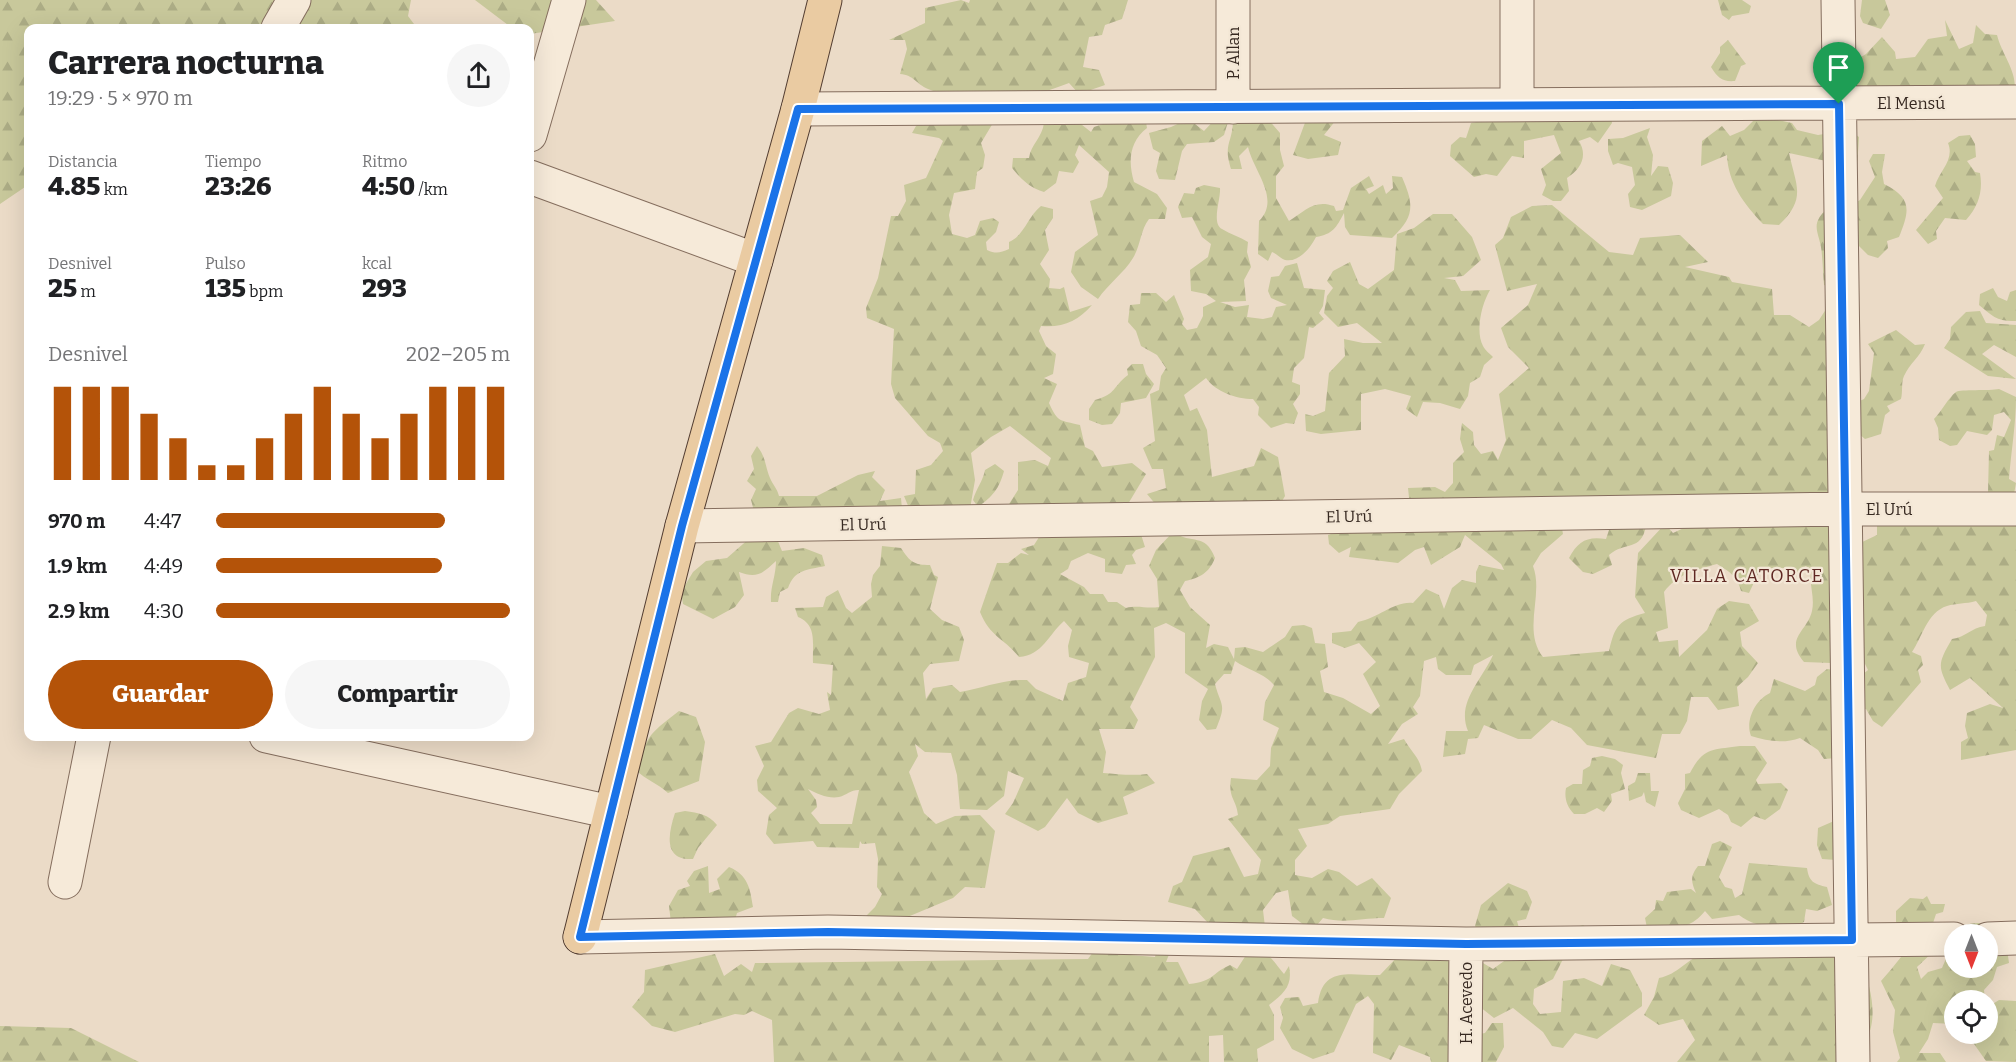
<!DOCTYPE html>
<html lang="es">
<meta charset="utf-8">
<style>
:root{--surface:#fff;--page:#f6f6f6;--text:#202124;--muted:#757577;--accent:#b45309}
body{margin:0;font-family:Bitter,serif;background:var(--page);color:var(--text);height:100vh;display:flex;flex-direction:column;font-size:22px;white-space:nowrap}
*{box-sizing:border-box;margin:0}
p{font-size:20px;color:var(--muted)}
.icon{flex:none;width:33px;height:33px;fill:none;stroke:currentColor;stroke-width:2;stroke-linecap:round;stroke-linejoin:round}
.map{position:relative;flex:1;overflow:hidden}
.panel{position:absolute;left:24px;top:24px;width:510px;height:717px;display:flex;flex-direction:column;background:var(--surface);border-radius:12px;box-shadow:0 6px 24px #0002}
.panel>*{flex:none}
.needle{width:39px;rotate:180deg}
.tools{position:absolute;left:1944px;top:924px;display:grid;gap:12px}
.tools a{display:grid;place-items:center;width:54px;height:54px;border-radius:50%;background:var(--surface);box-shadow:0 6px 24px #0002;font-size:30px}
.pin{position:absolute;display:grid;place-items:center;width:51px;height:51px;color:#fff;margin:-62px -26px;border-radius:50% 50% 50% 0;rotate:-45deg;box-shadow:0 0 6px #0007}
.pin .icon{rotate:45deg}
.round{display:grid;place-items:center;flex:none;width:63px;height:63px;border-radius:32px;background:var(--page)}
.overview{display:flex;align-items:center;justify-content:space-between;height:102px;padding:0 24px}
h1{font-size:33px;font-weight:800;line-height:45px}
.stats{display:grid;grid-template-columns:repeat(3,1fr);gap:9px;height:102px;padding:6px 24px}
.stats div{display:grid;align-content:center}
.stats b{font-size:26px;font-weight:800}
.stats small{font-size:16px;font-weight:400}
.stats p{font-size:16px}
.chart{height:168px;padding:12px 24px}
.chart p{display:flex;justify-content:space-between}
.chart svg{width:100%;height:108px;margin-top:6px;stroke:var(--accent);stroke-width:6}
.primary-button{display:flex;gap:12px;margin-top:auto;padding:12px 24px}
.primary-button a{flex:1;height:69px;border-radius:36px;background:var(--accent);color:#fff;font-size:24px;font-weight:800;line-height:69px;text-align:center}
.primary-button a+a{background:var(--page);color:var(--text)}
ul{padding:0 24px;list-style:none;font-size:20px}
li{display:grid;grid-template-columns:96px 72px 1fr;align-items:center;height:45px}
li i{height:15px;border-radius:8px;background:var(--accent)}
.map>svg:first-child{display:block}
.forest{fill:url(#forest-firs);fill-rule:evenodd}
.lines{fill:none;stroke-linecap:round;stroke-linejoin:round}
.minor-casing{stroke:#856e5e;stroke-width:35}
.major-casing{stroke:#533d31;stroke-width:35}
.minor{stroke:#f6ead9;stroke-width:33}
.major{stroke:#eacba2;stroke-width:33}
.route-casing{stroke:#fff;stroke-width:12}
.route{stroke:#1a73e8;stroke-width:8}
.labels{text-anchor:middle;stroke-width:4.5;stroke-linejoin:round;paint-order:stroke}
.street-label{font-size:16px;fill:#362820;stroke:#f3e7d6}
.neighbourhood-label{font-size:18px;letter-spacing:1.5px;fill:#5f2823;stroke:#f3e7d6}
</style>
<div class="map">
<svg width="2016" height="1062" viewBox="0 0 2016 1062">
<defs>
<pattern id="forest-firs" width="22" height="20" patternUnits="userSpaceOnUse" patternTransform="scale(1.5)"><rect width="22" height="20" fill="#c8c89b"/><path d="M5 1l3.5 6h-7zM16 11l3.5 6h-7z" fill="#acac85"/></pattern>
</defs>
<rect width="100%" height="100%" fill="#ebdbc7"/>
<!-- forest -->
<path class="forest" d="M0,0H411L408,16L417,28H28V185L0,204Z
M475,0H596L615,21L530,34V28H512Z
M961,0L969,3L970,0H1128L1122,19L1105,25L1102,35L1089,37L1083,67L1099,70L1105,85L1079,94L1069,83C1028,100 970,106 928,89C916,84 914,75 900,74L907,49L905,40H889L925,23V8Z
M1718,0H1742L1751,6L1749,13L1732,16L1729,20L1722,15Z
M1862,0H1885L1890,15L1881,29L1863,23L1860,16Z
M1945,20L1959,49L1973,43L1976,25L1985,34L1997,35C2002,55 2016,69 2015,90L2000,85H1987L1980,96L1850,89L1851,63L1866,54L1882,37L1895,52L1896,59L1915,57L1928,39L1947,36Z
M1728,40L1746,64L1741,66L1735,81C1722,82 1718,78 1711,67L1720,53V47Z
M1197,115L1195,124L1204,131L1218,116L1228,122L1224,135L1214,142L1187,144L1182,151L1175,180L1159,179L1156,171L1160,153L1153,149L1149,133L1171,127Z
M1561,115H1611L1612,123L1598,143L1590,137L1579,141C1588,156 1581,169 1567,178L1569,191L1561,201H1553L1542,195L1546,185L1541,169L1561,153L1554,135L1524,141V158L1512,156L1497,176L1486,174L1474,177L1450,156L1451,145L1460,137L1466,138L1471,123L1498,118L1555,122Z
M1145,116L1147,128C1129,142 1128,162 1134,182L1157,194L1167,208L1165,219H1149C1140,231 1141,245 1133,258C1124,273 1108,284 1098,299L1081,287L1071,272L1075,252L1098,235L1090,201L1102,197L1107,187L1109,172L1079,145L1075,155L1079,162L1073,173L1059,171L1056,183L1044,192C1030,188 1021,179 1012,168L1013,158H1029C1031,144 1042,138 1044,123L1072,117L1091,132L1094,127L1103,124L1106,120Z
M1758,116L1792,123L1797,130L1818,135L1849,130L1859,137L1857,168L1850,206L1860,200L1875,177L1869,161L1873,154H1885L1882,172L1884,184C1912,198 1910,210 1899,237L1887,241L1888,248L1878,258L1868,255L1855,242L1834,288L1824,285C1823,275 1823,266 1822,256C1821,231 1806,226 1831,205L1826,161L1789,153C1796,186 1807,198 1779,225L1763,224C1744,204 1728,183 1727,155L1701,166L1702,141L1722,126L1730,136L1744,130Z
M1266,117L1280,133V150L1284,166L1276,176V198L1289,221C1305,211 1314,199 1334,206L1336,211L1343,210L1351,188L1369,176L1374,186L1366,189L1369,194L1383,185L1386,194L1393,188L1392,176L1402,177C1414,205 1415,216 1392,238L1350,235L1345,227L1344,213C1336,228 1333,234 1316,237C1311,247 1299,263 1285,260C1281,259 1277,254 1272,252L1268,261L1258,254L1259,221C1281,199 1254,172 1248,147L1239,156L1242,169H1231C1223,144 1232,144 1233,122Z
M1306,120H1336L1324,135L1341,142L1338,155L1308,159L1293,155Z
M922,122L993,123L981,143L985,155L983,168L977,172L975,189L954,193L949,215L952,234L967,238L975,235L980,221L993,218L999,222L996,232L986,242L987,250C996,254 1000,253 1009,249V242C1024,236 1028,216 1041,206L1053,209V218L1045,230L1049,250L1040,264L1050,279L1049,288L1060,289L1064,287L1070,312L1092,305C1078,321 1063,328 1041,326L1039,331L1046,346L1056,354L1053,374L1044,378L1057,384L1049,403C1058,423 1060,420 1080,425L1085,447L1093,451L1102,467L1132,463L1146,474L1119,519L1138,525L1145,547L1136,550L1132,555L1136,564L1126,565L1122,574L1105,572V559L1088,553L1071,561L1068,569L1060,574L1084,587L1090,594H1103L1108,602H1117L1126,608C1138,605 1147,609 1159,607L1157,579L1149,566L1156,550L1173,532C1192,545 1205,532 1215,558C1209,573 1200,578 1185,581L1180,590L1190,607L1210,625L1206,648L1214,644L1228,647L1234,659L1235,648L1245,647L1263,652L1285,637L1292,626L1304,625L1312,628L1315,643L1325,644L1328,667L1320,671L1324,692L1343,698L1371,714L1380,706L1363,674L1376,662L1359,643L1345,648L1332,643V633L1351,631L1358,622C1379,618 1394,601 1413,603L1426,589L1439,595L1444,609L1452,588L1462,580L1476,583V572L1479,565L1504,570L1501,564L1465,535L1460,547L1431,565L1424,547L1415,550L1398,563L1349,557L1351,547L1339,553L1329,544L1328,535L1410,507L1408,488L1435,487L1445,492L1453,483V463L1464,452L1460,439L1462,423L1473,432L1474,445L1481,454L1493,451L1498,460L1506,440L1499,394L1529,368L1508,347L1501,328L1528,305L1537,284L1507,291L1495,245L1503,238L1511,217L1532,206L1552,205L1609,252L1633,255L1640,238L1680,235L1708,262L1685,267L1729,277L1732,282L1772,289L1774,315H1790L1809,327L1819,320L1832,300L1857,475L1822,500L1560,518L1563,534L1541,553L1533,566C1544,595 1522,630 1543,657L1609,651C1615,625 1619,620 1645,613L1635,597L1638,553L1665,524L1673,533L1686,527L1812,514L1858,544L1877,535V522L2016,509V750L1961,760V742L1968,738L1965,726L1967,713L1990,704L2003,708L1970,678L1950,690C1937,666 1938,663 1952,639C1966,637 1971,628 1985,626L1987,615L1976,601C1966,604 1956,603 1947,606C1927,612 1922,638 1912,652L1921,656L1923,665L1918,670L1921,682L1882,727L1873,721L1866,709L1845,710L1836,758L1824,759L1818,750L1800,738C1784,744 1767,741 1751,736C1745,721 1755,700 1770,693L1774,679L1805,691L1815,685L1817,677L1827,669L1844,671L1858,678L1868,670L1857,648L1836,655L1831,663L1804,662C1784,638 1807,632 1812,611C1815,597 1809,585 1811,572L1806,566L1798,572L1786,568H1761L1749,593L1741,591C1737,576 1730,572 1717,564C1696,570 1677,574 1664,592L1668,628L1656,632L1659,642L1678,640L1679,657L1707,630L1717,609L1729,601L1749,604L1759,621L1740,632L1742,646L1758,663L1748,677L1737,687L1739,706L1718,710L1708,697H1691L1687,721L1680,734H1662L1656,758L1587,745L1571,728L1552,720L1531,739H1518L1484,725L1478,738L1468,739L1465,754L1443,757L1446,731H1468C1456,702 1482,680 1493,655L1474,665L1471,675H1446L1438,669L1436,657L1424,661L1420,696L1413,707L1418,714L1402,724L1388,744L1404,739C1411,752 1419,756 1422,771L1399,794L1390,809L1340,816L1328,824L1298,829L1307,846L1295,860V875L1312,878L1328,869L1339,872L1357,886L1372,878L1391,898L1384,918C1362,918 1344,924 1323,918L1312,931L1292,916L1288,890L1276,893L1263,910L1265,927L1209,924L1195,909L1168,902L1173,886L1182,882L1193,856L1229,847L1244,877L1258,874L1261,860L1228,819L1238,815C1236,798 1228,799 1231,778L1257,780L1270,766L1271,748L1279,728L1263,720L1265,702L1274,685C1264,673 1248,670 1235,661L1231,674H1224L1215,684C1221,707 1227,703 1216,729L1207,730L1199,720L1202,701L1208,689L1185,673V633L1166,623L1154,628L1155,657L1130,707L1138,720L1134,729H1099L1106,752L1103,773C1117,774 1132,776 1147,774L1155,783L1123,797L1128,814L1098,823L1078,813L1067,798L1045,827L1038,831L1005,814L1013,803L1024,778L1008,771L1004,796L987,810L960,809L957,775L951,753L925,752L915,744L918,756L909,772L924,813L936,824L955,816L980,815L995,831L985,888L965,887L953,898L905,918L862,920L875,907L882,894L877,887L878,859L875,843L862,844L860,841L859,848L817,847L813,841L774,844L766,834L769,815L777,808L758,791L757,780L764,766L755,746L771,742L789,713L798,708L819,714L830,710L827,692L831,695L833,665L813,663C812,645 818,625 798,617L795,608L823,607L826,597L838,590L846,608L852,613L872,597L871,584L873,575L880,566L882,546L901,548C910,562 914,565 930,565L934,575L938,577L930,609L942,620L959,627L964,640L959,661L930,664L923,673L926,699L933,688L952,685L960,692C984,688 1004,679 1027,680L1036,689L1063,701L1068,683L1086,677L1089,663L1069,657L1068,646L1072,630L1064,621C1048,635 1043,655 1019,657C1003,637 991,638 980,612L997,563H1008L1021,553L1029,555L1021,549L1034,545L1043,531L1015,513L1009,504L1018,490V462L1035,460L1048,466L1051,458L1010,426L991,437L971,453L975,480L970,509L909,508L904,496L915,494L916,470L931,465L943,451L940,443L928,436L895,398L891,384L894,329L867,318L866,308L878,278L891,216H898L906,201L904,185L926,178L943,141L939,138L912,133L916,126ZM808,789C817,794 829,799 839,797C847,795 850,790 859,790L852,824H820L811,813L817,807L816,800Z
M1650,128L1647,137L1653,155L1651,176L1658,166L1668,167L1673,183L1671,196L1642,210L1630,207L1628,194L1635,185L1632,167L1618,163L1613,165L1608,151V139L1623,138Z
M1970,135L1975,144L1976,157L1967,161L1975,172L1980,173C1983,191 1979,206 1966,220L1945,218L1936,231L1937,239L1928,244L1916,230L1943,198L1935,186C1939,171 1955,160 1948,143L1959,136Z
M1204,185L1220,188C1221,199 1211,223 1222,229C1230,234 1240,237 1248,242L1247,252L1251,267L1244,280L1246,301L1220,302L1235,307L1249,305L1247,317L1263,319L1272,317L1276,307L1287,305L1271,298L1268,291L1271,277L1279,276L1285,266L1297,263L1304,288L1325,290L1323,306L1319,313L1324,319L1313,328L1309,327L1304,358L1294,368L1292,382L1300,385V394L1293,404L1298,413L1294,424L1286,423L1271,428L1258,415L1259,407L1253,399C1236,399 1216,392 1206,378L1184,395L1190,411L1197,408L1207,430L1212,477L1254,466L1261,448L1278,457L1285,496L1278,508L1162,512L1147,494L1166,488L1163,469H1152L1143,448L1155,441L1150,394L1159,390L1161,376L1166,368L1157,355L1141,346L1136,331L1128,322L1130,305L1140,304L1141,293H1156L1166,302L1174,295L1184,319L1182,324L1187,330L1197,328L1203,316V307L1216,301L1206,294L1191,291L1190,270L1208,257L1211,244L1202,237L1192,217L1182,218L1178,207L1184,193L1194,194L1196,188Z
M1433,214H1452L1472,237L1481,260L1463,276L1444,278L1455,280L1461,291L1490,290C1482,303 1475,331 1483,346C1485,350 1490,354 1493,357L1484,365L1480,377L1470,383L1468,396L1460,409L1440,403L1423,402L1417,417L1406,409L1411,396L1385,389L1361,394V430L1321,434L1306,431L1305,414L1313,416L1325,411L1329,373L1345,356L1344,339L1363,343H1382L1357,323L1338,327L1324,313L1327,296L1333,288L1327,281L1333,271L1350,262L1359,284L1368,289L1394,270L1397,234L1414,228Z
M1993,288L1998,297L2007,301L2010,292L2016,290V321C1998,322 1992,316 1979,305L1980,294Z
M1980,311L1986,323L2016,325V357L1994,345L1982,354L2016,379L1988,376L1944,348L1950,339L1951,327L1966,312Z
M1896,330L1915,345L1925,344C1920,357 1910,363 1904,376C1901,382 1903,392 1901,399L1887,406L1890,411L1885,415L1881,434L1865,439L1852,428L1853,404L1864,399L1869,391L1874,353L1868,344Z
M1132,364H1143L1146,374L1154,384L1146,398L1121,403L1120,413L1112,424L1102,425L1089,420V409L1095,400C1118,393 1111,388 1128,375L1127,369Z
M1999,389L2016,397C2016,425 2011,451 2009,479L2016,483L2014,494L1978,497L1988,492L1989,451L1994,450L1997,435L2004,437L2011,420L2004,412L1994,415L1992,430L1987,435L1967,431L1957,445L1950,446L1939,440L1938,428L1934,419C1942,411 1948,398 1956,392C1960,389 1990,391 1999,389Z
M757,446C766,457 765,466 770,478C773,485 777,488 779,496H817L858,475L875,471L872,477L885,490L880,501L901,498L902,509L754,511L751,500L756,489L747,481L754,469L751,456Z
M995,464L1004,471C999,489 993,496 978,507L973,500C976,489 983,481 985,470Z
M1646,526C1641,552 1625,541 1609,555L1612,565L1593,574L1583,572L1569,558C1578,541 1587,536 1606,539L1610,527Z
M751,537L777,539L782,551L804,548L822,555L825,566C807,570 795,569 788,588L780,592L778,602H771C770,587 776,576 776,561C763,573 757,579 739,572L744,595L735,607L713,619L683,604L681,592L693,572L706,561L727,558Z
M679,711L696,717L705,742L699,781L668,793C657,783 646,780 636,770C646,735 652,732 679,711Z
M1740,746H1755L1767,763L1756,780L1758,784L1781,783L1788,790L1780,809L1765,820L1754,816L1741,827L1731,822L1728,815L1719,809L1699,818L1681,810L1678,803L1685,789V774L1690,773C1704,746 1714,750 1740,746Z
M1602,756L1615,759L1623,765L1621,773L1625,789L1611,794L1612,801L1604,812L1597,808L1585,814H1574C1567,807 1564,798 1566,788L1573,784H1582L1583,770L1590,766L1592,758Z
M1638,773H1650L1651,791H1659L1655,807L1646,802L1644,792L1642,796L1629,801L1628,786L1635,782Z
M685,811C699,813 708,814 717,825L698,848L693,859C663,861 668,834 675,813Z
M1834,821L1836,860L1822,859L1817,845L1818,828Z
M1720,841L1732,847L1719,877L1725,887L1732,889L1735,898L1742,894L1749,863L1807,868C1809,882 1814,884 1827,887L1832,905L1817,911L1806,909L1804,922C1785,932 1755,928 1739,915L1712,919L1705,911C1688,932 1672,927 1647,928L1645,918L1655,909L1656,900L1663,901L1667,892L1691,889L1696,893C1691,882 1690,876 1698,866H1705L1712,844Z
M708,866L709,893L720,889L717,879L729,867C748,875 750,888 753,907L737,913L735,920L671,923L669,906L678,890L690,886L687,881L694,871Z
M1508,883L1527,891L1532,902L1526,919L1517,921L1519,928L1482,937L1475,926L1481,905Z
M1927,896L1931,904H1945L1943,912L1936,914L1933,923L1938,925L1941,931L1935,950L1917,967L1921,979L1928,972L1942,968C1959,931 1954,915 2004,927L2009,963L1997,967L1993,980L1984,990L1985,1000H1954V1024L1933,1023L1928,1039L1919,1053H1940L1946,1062H1897L1900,1058L1893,1032L1895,1010L1881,981C1895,966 1905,951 1918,935L1904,933L1903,927L1896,922V911L1910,898L1923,899ZM1954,934H1988V968H1954Z
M1583,925L1591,930L1567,951L1553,979L1534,989L1533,1004L1540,1014L1561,1012L1563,981L1584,978L1602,986L1611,964L1630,970L1642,993V1006L1597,1039L1575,1033L1563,1048L1552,1046L1543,1032L1513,1008L1494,1018L1475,1003L1473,1035L1485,1033L1492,1023H1503L1504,1047L1496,1062H1431L1430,1057L1399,1045L1391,1060L1373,1053L1374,1004L1368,996L1356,1004L1334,1052L1313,1059L1292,1049L1280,1028L1283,1018L1280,1007L1285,998L1299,997L1303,1006L1318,1003C1323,965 1351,976 1380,975L1401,953L1473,957L1493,969L1529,943L1539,960L1556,952L1557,933Z
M1791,940L1862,964C1871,988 1879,1019 1865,1042C1860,1050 1850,1056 1844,1062H1677L1695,1040L1683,1019L1659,1025L1644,1015L1654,997L1659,978C1679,974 1685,960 1703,954C1730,946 1763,945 1791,940Z
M1157,948L1170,952L1166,962H1178L1189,984C1215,981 1210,974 1230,965L1237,969L1248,952C1271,951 1271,959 1284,974L1289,966C1293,986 1284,993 1269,1005L1274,1015V1040L1257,1049L1258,1062H1224L1223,1035L1209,1036V1062H774L772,1020L752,1011L744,1015L735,1014L675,1032L652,1026L632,1007L644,992L645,970L715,954L724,976L741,964L752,972L755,963L1088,959L1093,952L1155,957Z
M1999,1000L2016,1001V1062L1986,1061L1967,1034H1988V1007Z
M0,1026L71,1028L139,1062H0Z"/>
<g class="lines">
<!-- minor casing -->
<g class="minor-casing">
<path id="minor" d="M1233,0V107
M1838,0L1853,1062
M278,28L294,0
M1517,105V0
M798,109L2016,102
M530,135L569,0
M530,177L756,260
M682,526L1846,509H2016
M266,736L611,812
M65,882L94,736
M580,937L828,932L1466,944L1954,939
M1988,939L2016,938
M1465,1062L1466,944"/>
</g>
<!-- major casing -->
<g class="major-casing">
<path id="major" d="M580,937L682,526L798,109L825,0"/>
</g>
<!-- minor -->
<use href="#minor" class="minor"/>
<!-- major -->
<use href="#major" class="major"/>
</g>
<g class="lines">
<!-- route casing -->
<g class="route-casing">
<path id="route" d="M1839,104L1852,940L1466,944L828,932L580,937L682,526L798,109Z"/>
</g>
<!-- route -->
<use href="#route" class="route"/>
</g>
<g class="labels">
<!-- street labels -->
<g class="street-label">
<text transform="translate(1233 53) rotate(-90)" y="6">P. Allan</text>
<text x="1911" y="109">El Mensú</text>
<text x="1889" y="515">El Urú</text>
<text transform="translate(1349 516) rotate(-1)" y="6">El Urú</text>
<text transform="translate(863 524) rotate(-1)" y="6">El Urú</text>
<text transform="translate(1466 1003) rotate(-90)" y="6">H. Acevedo</text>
</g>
<!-- neighbourhood labels -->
<g class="neighbourhood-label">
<text x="1747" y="582">VILLA CATORCE</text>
</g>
</g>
</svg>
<div class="tools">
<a><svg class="needle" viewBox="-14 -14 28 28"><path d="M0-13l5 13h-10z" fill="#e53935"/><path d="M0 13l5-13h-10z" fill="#757577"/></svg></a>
<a><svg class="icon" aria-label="locate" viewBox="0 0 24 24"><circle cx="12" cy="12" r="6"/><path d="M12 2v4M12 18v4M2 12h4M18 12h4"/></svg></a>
</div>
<div class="pin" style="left:1839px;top:104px;background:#1e9e55"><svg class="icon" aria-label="arrive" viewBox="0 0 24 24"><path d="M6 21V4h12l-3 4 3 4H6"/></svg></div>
<section class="panel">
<div class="overview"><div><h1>Carrera nocturna</h1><p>19:29 · 5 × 970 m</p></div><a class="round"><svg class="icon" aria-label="share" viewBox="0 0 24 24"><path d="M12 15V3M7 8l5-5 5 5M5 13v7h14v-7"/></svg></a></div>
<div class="stats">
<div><p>Distancia</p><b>4.85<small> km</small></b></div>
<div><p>Tiempo</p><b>23:26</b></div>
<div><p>Ritmo</p><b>4:50<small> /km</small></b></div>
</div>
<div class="stats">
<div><p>Desnivel</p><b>25<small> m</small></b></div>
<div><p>Pulso</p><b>135<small> bpm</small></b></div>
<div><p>kcal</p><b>293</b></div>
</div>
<div class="chart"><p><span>Desnivel</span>202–205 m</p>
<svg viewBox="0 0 160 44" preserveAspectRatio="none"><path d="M5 44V6M15 44V6M25 44V6M35 44V17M45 44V27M55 44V38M65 44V38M75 44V27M85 44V17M95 44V6M105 44V17M115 44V27M125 44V17M135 44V6M145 44V6M155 44V6"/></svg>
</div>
<ul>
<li><b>970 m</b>4:47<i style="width:78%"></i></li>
<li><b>1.9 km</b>4:49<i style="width:77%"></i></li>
<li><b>2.9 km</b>4:30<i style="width:100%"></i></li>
</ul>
<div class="primary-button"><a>Guardar</a><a>Compartir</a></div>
</section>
</div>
